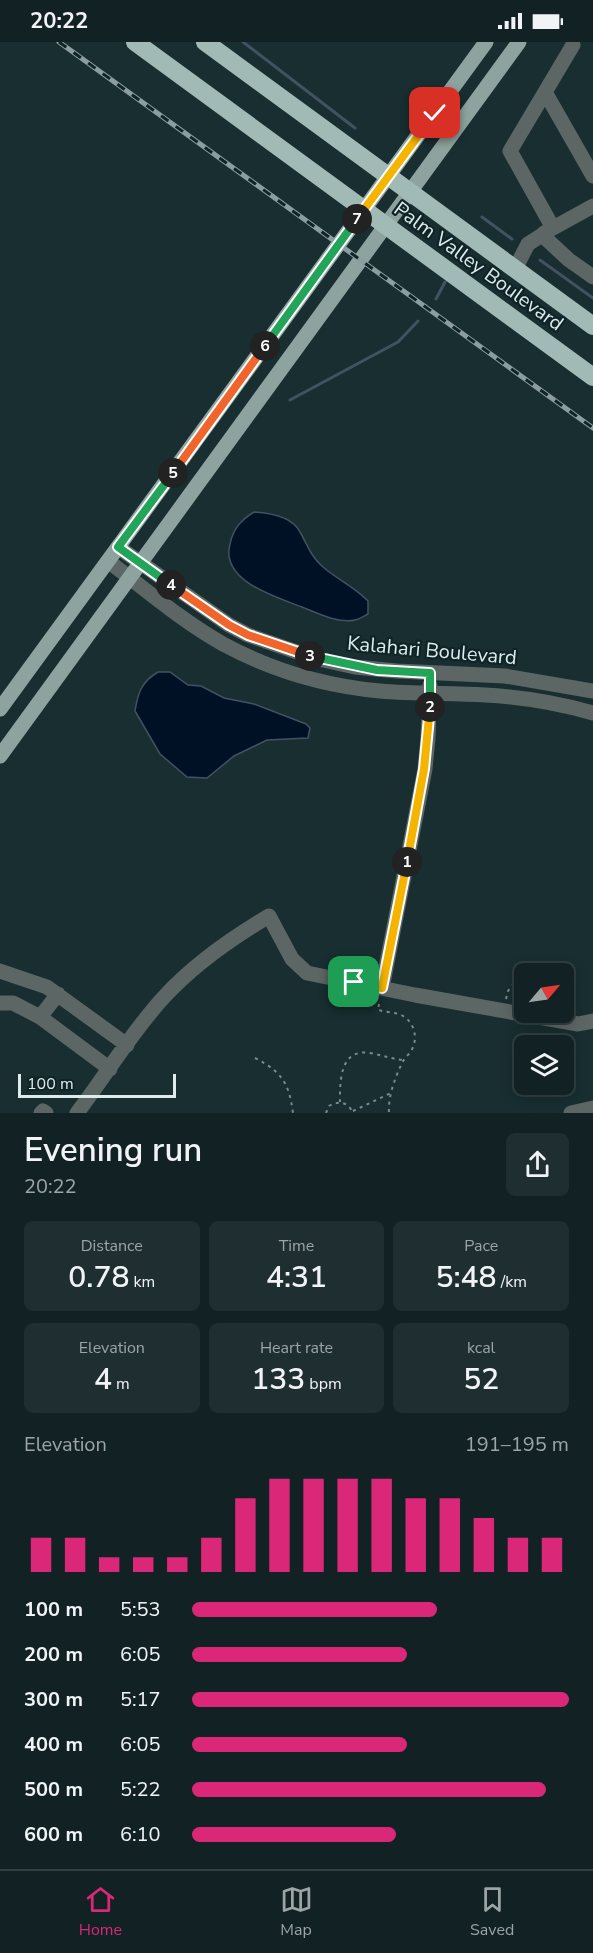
<!DOCTYPE html>
<meta charset="utf-8">
<style>
:root{--surface:#122224;--page:#1f2f31;--text:#f1f3f6;--muted:#9ca4a6;--line:#313f41;--accent:#db2777}
body{margin:0;font-family:"Nunito Sans",sans-serif;background:var(--page);color:var(--text);height:100vh;display:flex;flex-direction:column;font-size:22px;white-space:nowrap}
*{box-sizing:border-box;margin:0}
p{font-size:20px;color:var(--muted)}
.icon{flex:none;width:33px;height:33px;fill:none;stroke:currentColor;stroke-width:2;stroke-linecap:round;stroke-linejoin:round}
.map{position:relative;height:1071px;overflow:hidden}
.side{display:flex;flex-direction:column;background:var(--surface);flex:1}
.side>*{flex:none}
.needle{width:39px;rotate:61deg}
.controls{position:absolute;left:514px;top:921px;display:grid;gap:12px}
.controls a{display:grid;place-items:center;width:60px;height:60px;border-radius:9px;background:var(--surface);box-shadow:0 3px 15px #0003,0 0 0 2px var(--line);font-size:30px}
.scale{position:absolute;left:18px;bottom:15px;width:158px;box-sizing:border-box;padding-left:6px;border:3px solid #deebed;border-top:0;font-size:16px;line-height:21px;white-space:nowrap;color:#deebed;-webkit-text-stroke:4px #0e2426;paint-order:stroke}
.pin{position:absolute;display:grid;place-items:center;width:51px;height:51px;color:#fff;margin:-26px;border-radius:12px;box-shadow:0 3px 9px #0006}
.km{position:absolute;width:30px;height:30px;margin:-15px;border-radius:50%;background:#222;color:#fff;font-size:16px;line-height:30px;text-align:center}
.round{display:grid;place-items:center;flex:none;width:63px;height:63px;border-radius:9px;background:var(--page)}
.headline{display:flex;align-items:center;justify-content:space-between;height:102px;padding:0 24px}
h1{font-size:33px;font-weight:600;line-height:45px}
.metrics{display:grid;grid-template-columns:repeat(3,1fr);gap:9px;height:102px;padding:6px 24px}
.metrics div{display:grid;align-content:center;border-radius:9px;background:var(--page);text-align:center}
.metrics b{font-size:30px;font-weight:600}
.metrics small{font-size:16px;font-weight:400}
.metrics p{font-size:16px}
.chart{height:168px;padding:12px 24px}
.chart p{display:flex;justify-content:space-between}
.chart svg{width:100%;height:108px;margin-top:6px;stroke:var(--accent);stroke-width:6}
ul{padding:0 24px;list-style:none;font-size:20px}
li{display:grid;grid-template-columns:96px 72px 1fr;align-items:center;height:45px}
li i{height:15px;border-radius:8px;background:var(--accent)}
.status{display:flex;justify-content:space-between;align-items:center;height:42px;padding:0 30px;background:var(--surface);direction:ltr}
.status svg{height:16px;fill:currentColor}
.tab-bar{display:flex;justify-content:space-around;align-items:center;height:84px;border-top:2px solid var(--line);background:var(--surface);font-size:16px;color:var(--muted)}
.tab-bar a{display:grid;justify-items:center;gap:3px}
.tab-bar .current{color:var(--accent)}
.map>svg:first-child{display:block}
.water{fill:#001126;stroke:#435262;stroke-width:1.5}
.lines{fill:none;stroke-linecap:round;stroke-linejoin:round}
.stream{stroke:#435262;stroke-width:3}
.path{stroke:#7a8b8d;stroke-width:2;stroke-dasharray:3 4.5;stroke-linecap:butt}
.minor{stroke:#5c6664;stroke-width:15}
.major{stroke:#8ea39f;stroke-width:15}
.highway{stroke:#a2bab6;stroke-width:18}
.rail-casing{stroke:#8c9d9f;stroke-width:5}
.rail{stroke:#0e2426;stroke-width:3;stroke-dasharray:9;stroke-linecap:butt}
.split-1-casing{stroke:#fff;stroke-width:12}
.split-2-casing{stroke:#fff;stroke-width:12}
.split-3-casing{stroke:#fff;stroke-width:12}
.split-4-casing{stroke:#fff;stroke-width:12}
.split-5-casing{stroke:#fff;stroke-width:12}
.split-6-casing{stroke:#fff;stroke-width:12}
.split-7-casing{stroke:#fff;stroke-width:12}
.split-8-casing{stroke:#fff;stroke-width:12}
.split-1{stroke:#f5b400;stroke-width:8}
.split-2{stroke:#f5b400;stroke-width:8}
.split-3{stroke:#22a559;stroke-width:8}
.split-4{stroke:#f0652b;stroke-width:8}
.split-5{stroke:#22a559;stroke-width:8}
.split-6{stroke:#f0652b;stroke-width:8}
.split-7{stroke:#22a559;stroke-width:8}
.split-8{stroke:#f5b400;stroke-width:8}
.labels{text-anchor:middle;stroke-width:4.5;stroke-linejoin:round;paint-order:stroke}
.street-label{font-size:20px;fill:#deebed;stroke:#0e2426}
</style>
<div class="status"><b>20:22</b><svg viewBox="0 0 49 12"><path d="M0 12V9h3v3zM5 12V6h3v6zM10 12V3h3v9zM15 12V0h3v12zM26 1h20v11H26zM47 4h2v5h-2z"/></svg></div>
<div class="map">
<svg width="593" height="1071" viewBox="0 0 593 1071">
<rect width="100%" height="100%" fill="#182e30"/>
<!-- water -->
<path class="water" d="M254,470C270,471 292,474 300,490C307,502 311,515 323,525C338,538 355,545 368,559V572C364,574 360,577 355,578C339,582 317,571 302,565C276,555 220,539 230,502C233,487 241,478 254,470Z
M158,630H170L188,643L201,644L224,656L254,662L306,682L310,686L308,696L267,698L234,714L207,736L187,735L160,712L135,669C138,651 141,640 158,630Z"/>
<g class="lines">
<!-- stream -->
<path class="stream" d="M243,0L355,86
M482,175L512,197
M540,218L593,256
M436,257L445,240
M290,358L398,300L418,279"/>
<!-- path -->
<path class="path" d="M506,957L508,949L515,940L520,923
M379,962L378,968C385,970 394,970 401,973C413,978 418,994 413,1005C411,1011 405,1015 402,1021C395,1036 388,1054 389,1071
M255,1016C282,1030 289,1041 293,1071
M340,1060C340,1041 339,1006 370,1011C382,1013 391,1017 404,1018
M353,1069L391,1051
M326,1071L329,1064C339,1058 348,1060 353,1071"/>
<!-- minor -->
<path class="minor" d="M545,50L593,134
M553,186L510,109L573,3
M544,191L593,164
M515,227L528,202L542,193L569,218L593,235
M118,505L229,583L248,593L314,616L355,625L397,629L505,634L593,649
M108,519C145,547 182,579 223,602C271,628 325,644 380,649C414,652 450,651 485,653C521,655 558,661 593,671
M0,929L47,945L127,1003
M382,946L425,727L428,696L430,643
M58,952L40,975L110,1027
M0,961H13L40,975
M41,1071L43,1069L46,1071
M77,1071C106,1033 131,991 163,956C194,922 230,897 269,874L292,917L307,931L415,953L578,982L593,979
M571,1071L593,1066"/>
<!-- major -->
<path class="major" d="M0,667L486,0
M0,714L519,0"/>
<!-- highway -->
<path class="highway" d="M135,0L593,335
M205,0L593,284"/>
<!-- rail casing -->
<g class="rail-casing">
<path id="rail" d="M59,0L593,386"/>
</g>
<!-- rail -->
<use href="#rail" class="rail"/>
</g>
<g class="lines">
<!-- split-1 casing -->
<g class="split-1-casing">
<path id="split-1" d="M354,940L382,946L407,820"/>
</g>
<!-- split-2 casing -->
<g class="split-2-casing">
<path id="split-2" d="M407,820L424,727L430,665"/>
</g>
<!-- split-3 casing -->
<g class="split-3-casing">
<path id="split-3" d="M310,614L377,628L430,631V665"/>
</g>
<!-- split-4 casing -->
<g class="split-4-casing">
<path id="split-4" d="M171,543L229,583L248,593L310,614"/>
</g>
<!-- split-5 casing -->
<g class="split-5-casing">
<path id="split-5" d="M171,543L118,505L173,431"/>
</g>
<!-- split-6 casing -->
<g class="split-6-casing">
<path id="split-6" d="M173,431L265,304"/>
</g>
<!-- split-7 casing -->
<g class="split-7-casing">
<path id="split-7" d="M265,304L357,177"/>
</g>
<!-- split-8 casing -->
<g class="split-8-casing">
<path id="split-8" d="M357,177L435,71"/>
</g>
<!-- split-1 -->
<use href="#split-1" class="split-1"/>
<!-- split-2 -->
<use href="#split-2" class="split-2"/>
<!-- split-3 -->
<use href="#split-3" class="split-3"/>
<!-- split-4 -->
<use href="#split-4" class="split-4"/>
<!-- split-5 -->
<use href="#split-5" class="split-5"/>
<!-- split-6 -->
<use href="#split-6" class="split-6"/>
<!-- split-7 -->
<use href="#split-7" class="split-7"/>
<!-- split-8 -->
<use href="#split-8" class="split-8"/>
</g>
<g class="labels">
<!-- street labels -->
<g class="street-label">
<text transform="translate(479 224) rotate(36)" y="7">Palm Valley Boulevard</text>
<text transform="translate(432 608) rotate(5)" y="7">Kalahari Boulevard</text>
</g>
</g>
</svg>
<div class="controls">
<a><svg class="needle" viewBox="-14 -14 28 28"><path d="M0-13l5 13h-10z" fill="#e53935"/><path d="M0 13l5-13h-10z" fill="#9ca4a6"/></svg></a>
<a><svg class="icon" aria-label="layers" viewBox="0 0 24 24"><path d="M12 4l9 5-9 5-9-5zM3 14l9 5 9-5"/></svg></a>
</div>
<div class="scale">100 m</div>
<div class="pin" style="left:354px;top:940px;background:#1e9e55"><svg class="icon" aria-label="arrive" viewBox="0 0 24 24"><path d="M6 21V4h12l-3 4 3 4H6"/></svg></div>
<div class="pin" style="left:435px;top:71px;background:#d93025"><svg class="icon" aria-label="check" viewBox="0 0 24 24"><path d="M5 12l5 5 9-10"/></svg></div>
<b class="km" style="left:407px;top:820px">1</b>
<b class="km" style="left:430px;top:665px">2</b>
<b class="km" style="left:310px;top:614px">3</b>
<b class="km" style="left:171px;top:543px">4</b>
<b class="km" style="left:173px;top:431px">5</b>
<b class="km" style="left:265px;top:304px">6</b>
<b class="km" style="left:357px;top:177px">7</b>
</div>
<section class="side">
<div class="headline"><div><h1>Evening run</h1><p>20:22</p></div><a class="round"><svg class="icon" aria-label="share" viewBox="0 0 24 24"><path d="M12 15V3M7 8l5-5 5 5M5 13v7h14v-7"/></svg></a></div>
<div class="metrics">
<div><p>Distance</p><b>0.78<small> km</small></b></div>
<div><p>Time</p><b>4:31</b></div>
<div><p>Pace</p><b>5:48<small> /km</small></b></div>
</div>
<div class="metrics">
<div><p>Elevation</p><b>4<small> m</small></b></div>
<div><p>Heart rate</p><b>133<small> bpm</small></b></div>
<div><p>kcal</p><b>52</b></div>
</div>
<div class="chart"><p><span>Elevation</span>191–195 m</p>
<svg viewBox="0 0 160 44" preserveAspectRatio="none"><path d="M5 44V30M15 44V30M25 44V38M35 44V38M45 44V38M55 44V30M65 44V14M75 44V6M85 44V6M95 44V6M105 44V6M115 44V14M125 44V14M135 44V22M145 44V30M155 44V30"/></svg>
</div>
<ul>
<li><b>100 m</b>5:53<i style="width:65%"></i></li>
<li><b>200 m</b>6:05<i style="width:57%"></i></li>
<li><b>300 m</b>5:17<i style="width:100%"></i></li>
<li><b>400 m</b>6:05<i style="width:57%"></i></li>
<li><b>500 m</b>5:22<i style="width:94%"></i></li>
<li><b>600 m</b>6:10<i style="width:54%"></i></li>
</ul>
</section>
<nav class="tab-bar">
<a class="current"><svg class="icon" aria-label="home" viewBox="0 0 24 24"><path d="M3 11l9-7 9 7M6 9v11h12V9"/></svg>Home</a>
<a><svg class="icon" aria-label="map" viewBox="0 0 24 24"><path d="M3 6l6-2 6 2 6-2v14l-6 2-6-2-6 2zM9 4v14M15 6v14"/></svg>Map</a>
<a><svg class="icon" aria-label="saved" viewBox="0 0 24 24"><path d="M7 4h10v16l-5-4-5 4z"/></svg>Saved</a>
</nav>
